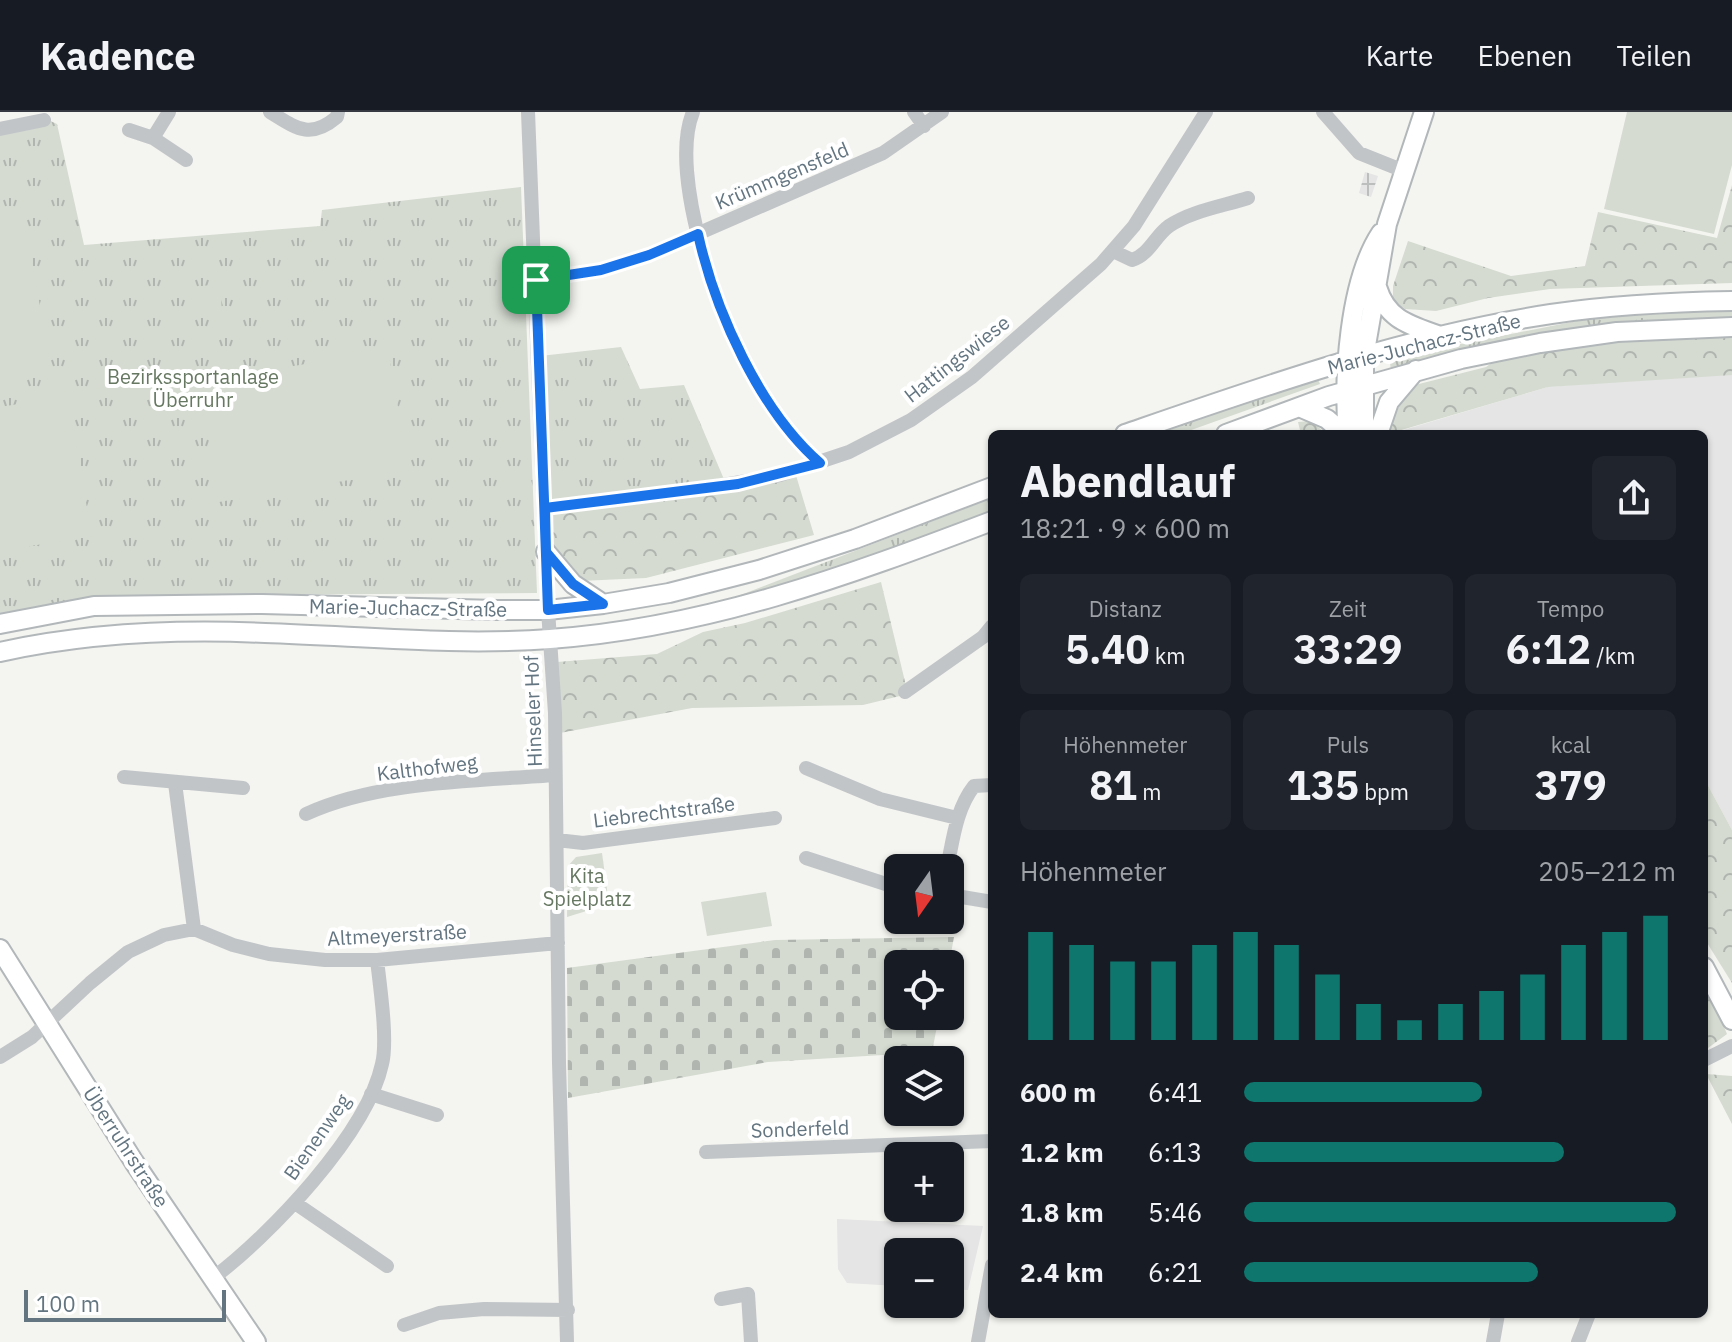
<!DOCTYPE html>
<html lang="de">
<meta charset="utf-8">
<style>
:root{--surface:#171b24;--page:#20242c;--text:#f1f3f6;--muted:#9ea1a6;--line:#363941;--accent:#0f766e}
body{margin:0;font-family:"IBM Plex Sans",sans-serif;background:var(--page);color:var(--text);height:100vh;display:flex;flex-direction:column;font-size:30px;white-space:nowrap}
*{box-sizing:border-box;margin:0}
p{font-size:26px;color:var(--muted)}
.icon{flex:none;width:44px;height:44px;fill:none;stroke:currentColor;stroke-width:2;stroke-linecap:round;stroke-linejoin:round}
.map{position:relative;flex:1;overflow:hidden}
.side{position:absolute;left:988px;top:318px;width:720px;height:888px;display:flex;flex-direction:column;background:var(--surface);border-radius:12px;box-shadow:0 2px 6px #0004}
.side>*{flex:none}
.needle{width:52px;rotate:194deg}
.fabs{position:absolute;left:884px;top:742px;display:grid;gap:16px}
.fabs a{display:grid;place-items:center;width:80px;height:80px;border-radius:12px;background:var(--surface);box-shadow:0 2px 6px #0004;font-size:40px}
.scale{position:absolute;left:24px;bottom:20px;width:202px;box-sizing:border-box;padding-left:8px;border:4px solid #637581;border-top:0;font-size:22px;line-height:28px;white-space:nowrap;color:#637581;-webkit-text-stroke:6px #fff;paint-order:stroke}
.pin{position:absolute;display:grid;place-items:center;width:68px;height:68px;color:#fff;margin:-34px;border-radius:16px;box-shadow:0 4px 12px #0006}
.round{display:grid;place-items:center;flex:none;width:84px;height:84px;border-radius:12px;background:var(--page)}
.head{display:flex;align-items:center;justify-content:space-between;height:136px;padding:0 32px}
h1{font-size:44px;font-weight:700;line-height:60px}
.stats{display:grid;grid-template-columns:repeat(3,1fr);gap:12px;height:136px;padding:8px 32px}
.stats div{display:grid;align-content:center;border-radius:12px;background:var(--page);text-align:center}
.stats b{font-size:40px;font-weight:700}
.stats small{font-size:22px;font-weight:400}
.stats p{font-size:22px}
.chart{height:224px;padding:16px 32px}
.chart p{display:flex;justify-content:space-between}
.chart svg{width:100%;height:144px;margin-top:8px;stroke:var(--accent);stroke-width:6}
ul{padding:0 32px;list-style:none;font-size:26px}
li{display:grid;grid-template-columns:128px 96px 1fr;align-items:center;height:60px}
li i{height:20px;border-radius:10px;background:var(--accent)}
header{display:flex;align-items:center;gap:48px;box-sizing:border-box;height:112px;padding:0 40px;background:var(--surface);border-bottom:2px solid var(--line)}
header strong{font-size:38px}
nav{display:flex;gap:44px;margin-inline-start:auto;font-size:28px}
.map>svg:first-child{display:block}
.built{fill:#e4e5e4}
.industrial{fill:url(#industrial-grid)}
.grass{fill:url(#grass-tufts)}
.forest{fill:url(#forest-crowns)}
.cemetery{fill:url(#cemetery-stones)}
.pitch{fill:#d5dbd1}
.lines{fill:none;stroke-linecap:round;stroke-linejoin:round}
.major-casing{stroke:#b2b7ba;stroke-width:22}
.minor{stroke:#c1c5c8;stroke-width:14}
.major{stroke:#fff;stroke-width:18}
.route-casing{stroke:#fff;stroke-width:16}
.route{stroke:#1a73e8;stroke-width:10}
.labels{text-anchor:middle;stroke-width:8;stroke-linejoin:round;paint-order:stroke}
.street-label{font-size:20px;fill:#637581;stroke:#fff}
.park-label{font-size:20px;fill:#677862;stroke:#fff}
</style>
<header>
<strong>Kadence</strong>
<nav><a>Karte</a><a>Ebenen</a><a>Teilen</a></nav>
</header>
<div class="map">
<svg width="1732" height="1230" viewBox="0 0 1732 1230">
<defs>
<pattern id="industrial-grid" width="8" height="8" patternUnits="userSpaceOnUse" patternTransform="scale(2)"><rect width="8" height="8" fill="#e4e5e4"/><path d="M0 4h8M4 0v8" fill="none" stroke="#bcbebe"/></pattern>
<pattern id="grass-tufts" width="24" height="20" patternUnits="userSpaceOnUse" patternTransform="scale(2)"><rect width="24" height="20" fill="#d5dbd1"/><path d="M3 7l-1-3M5 7V3M7 7l1-3M15 17l-1-3M17 17v-4M19 17l1-3" fill="none" stroke="#b0b6af"/></pattern>
<pattern id="forest-crowns" width="20" height="18" patternUnits="userSpaceOnUse" patternTransform="scale(2)"><rect width="20" height="18" fill="#d5dbd1"/><path d="M2 6a3 3 0 1 1 6 0M12 15a3 3 0 1 1 6 0" fill="none" stroke="#b0b6af"/></pattern>
<pattern id="cemetery-stones" width="16" height="16" patternUnits="userSpaceOnUse" patternTransform="scale(2)"><rect width="16" height="16" fill="#d5dbd1"/><path d="M2 7V4a2 2 0 0 1 4 0v3zM10 15v-3a2 2 0 0 1 4 0v3z" fill="#b0b6af"/></pattern>
</defs>
<rect width="100%" height="100%" fill="#f4f4f0"/>
<!-- built -->
<path class="built" d="M1696,263H1732V718L1704,666V322H1398L1397,320L1548,275Z
M837,1107L983,1114L968,1178L950,1177V1140H898V1174L847,1171L838,1157Z"/>
<!-- industrial -->
<path class="industrial" d="M1365,60L1378,64L1371,85L1359,81Z"/>
<!-- grass -->
<path class="grass" d="M48,8L57,12L84,133L320,114L322,98L521,75L537,481L228,483L91,487L0,503V19Z
M1732,197V207L1391,259L1390,251L1430,238L1597,205L1645,199Z
M621,235L640,277L684,273L726,372L549,394L540,244Z
M1317,265L1320,272L1180,322H1157Z
M992,386V399L816,464L730,487Z
M602,741L609,792L567,805L568,754L576,745Z"/>
<!-- forest -->
<path class="forest" d="M1732,73V171L1550,177L1488,186L1436,199L1405,197L1393,188V174L1408,129L1511,164L1585,154L1598,100L1717,126Z
M1732,219V263L1548,275L1398,319V322H1387L1404,283L1415,273L1486,255L1510,238Z
M1310,309L1327,322H1301L1298,310Z
M795,360L814,423L646,466L558,470L549,397Z
M881,470L908,582L863,593L692,596L560,621L557,550L657,542L703,520L745,511Z
M1704,666L1732,718V871L1704,826Z
M1704,867L1727,922L1704,939Z
M1706,962L1732,964V1012Z"/>
<!-- cemetery -->
<path class="cemetery" d="M954,825L949,852H898V904H939L932,940L768,950L568,986L567,856L775,828Z"/>
<!-- pitch -->
<path class="pitch" d="M1627,0H1732V53L1714,122L1604,97Z
M26,113L50,253L0,262V118Z
M220,172L222,200L205,201L202,174Z
M388,238L409,358L219,390L199,270Z
M67,284L92,424L0,439V295Z
M766,780L772,814L707,824L701,790Z"/>
<g class="lines">
<!-- major casing -->
<g class="major-casing">
<path id="major" d="M1377,175C1387,208 1410,213 1440,224
M1299,295L1327,307L1344,322
M1125,322C1264,274 1405,224 1551,202C1611,193 1671,190 1732,189
M1226,322L1329,284L1461,247L1540,231L1617,220L1732,215
M1348,322C1343,266 1349,169 1381,121
M1364,322V245L1387,112L1424,0
M1378,322L1389,290L1416,258
M546,440L573,472L603,492
M0,512L94,494L262,492L497,498H548L603,492L669,481L759,458L855,427L992,375
M0,540C86,521 177,517 265,521C360,524 455,534 550,527C706,516 847,464 992,409
M0,837L134,1050L256,1230
M1704,855L1732,908"/>
</g>
<!-- minor -->
<path class="minor" d="M169,0L153,26L186,48
M270,0C296,16 310,28 337,5L338,0
M528,0L547,483L555,601L559,951L567,1230
M693,0C668,61 719,208 752,264C770,296 792,327 820,351
M914,0L924,14
M1323,0L1359,41L1404,59
M0,17L44,8
M129,18L153,26
M1113,139L1132,148C1149,143 1155,124 1169,114C1191,99 1223,94 1248,86
M536,168L601,158L649,143L883,41L942,0
M545,396L689,379L780,363L849,340L911,308L972,265L1101,152L1134,114L1206,0
M905,580L983,525L992,514
M806,656L880,687L957,706
M124,665L243,676
M175,671L194,817
M306,702C376,669 478,669 555,663
M557,728L583,731L775,706
M806,746L898,776
M947,756C953,728 956,697 974,674L992,673
M950,783L992,790
M0,945L32,925L90,871L128,840L164,823L194,817L233,833L269,842L325,848H377L558,831
M1704,948L1732,934
M371,982L437,1003
M706,1040L992,1029
M295,1091L387,1154
M213,1166C269,1124 367,1022 382,952C388,928 380,875 377,848
M721,1187L748,1182L751,1230
M404,1213L439,1201L484,1197L568,1198
M978,1230L992,1153
M1493,1230L1498,1202
M1578,1230L1589,1202"/>
<!-- major -->
<use href="#major" class="major"/>
</g>
<g class="lines">
<!-- route casing -->
<g class="route-casing">
<path id="route" d="M536,168L548,498L603,492L573,472L546,440L545,396L738,372L820,351C760,299 715,199 698,122L649,143L601,158L536,168"/>
</g>
<!-- route -->
<use href="#route" class="route"/>
</g>
<g class="labels">
<!-- street labels -->
<g class="street-label">
<text transform="translate(782 64) rotate(-23)" y="7">Krümmgensfeld</text>
<text transform="translate(1424 232) rotate(-14)" y="7">Marie-Juchacz-Straße</text>
<text transform="translate(957 247) rotate(-38)" y="7">Hattingswiese</text>
<text transform="translate(408 496) rotate(1)" y="7">Marie-Juchacz-Straße</text>
<text transform="translate(533 599) rotate(-92)" y="7">Hinseler Hof</text>
<text transform="translate(427 656) rotate(-7)" y="7">Kalthofweg</text>
<text transform="translate(664 700) rotate(-7)" y="7">Liebrechtstraße</text>
<text transform="translate(397 823) rotate(-3)" y="7">Altmeyerstraße</text>
<text transform="translate(800 1017) rotate(-2)" y="7">Sonderfeld</text>
<text transform="translate(317 1025) rotate(-55)" y="7">Bienenweg</text>
<text transform="translate(126 1035) rotate(57)" y="7">Überruhrstraße</text>
</g>
<!-- park labels -->
<g class="park-label">
<text x="193" y="272">Bezirkssportanlage<tspan x="193" dy="23">Überruhr</tspan></text>
<text x="587" y="771">Kita<tspan x="587" dy="23">Spielplatz</tspan></text>
</g>
</g>
</svg>
<div class="fabs">
<a><svg class="needle" viewBox="-14 -14 28 28"><path d="M0-13l5 13h-10z" fill="#e53935"/><path d="M0 13l5-13h-10z" fill="#9ea1a6"/></svg></a>
<a><svg class="icon" aria-label="locate" viewBox="0 0 24 24"><circle cx="12" cy="12" r="6"/><path d="M12 2v4M12 18v4M2 12h4M18 12h4"/></svg></a>
<a><svg class="icon" aria-label="layers" viewBox="0 0 24 24"><path d="M12 4l9 5-9 5-9-5zM3 14l9 5 9-5"/></svg></a>
<a>+</a>
<a>−</a>
</div>
<div class="scale">100 m</div>
<div class="pin" style="left:536px;top:168px;background:#1e9e55"><svg class="icon" aria-label="arrive" viewBox="0 0 24 24"><path d="M6 21V4h12l-3 4 3 4H6"/></svg></div>
<section class="side">
<div class="head"><div><h1>Abendlauf</h1><p>18:21 · 9 × 600 m</p></div><a class="round"><svg class="icon" aria-label="share" viewBox="0 0 24 24"><path d="M12 15V3M7 8l5-5 5 5M5 13v7h14v-7"/></svg></a></div>
<div class="stats">
<div><p>Distanz</p><b>5.40<small> km</small></b></div>
<div><p>Zeit</p><b>33:29</b></div>
<div><p>Tempo</p><b>6:12<small> /km</small></b></div>
</div>
<div class="stats">
<div><p>Höhenmeter</p><b>81<small> m</small></b></div>
<div><p>Puls</p><b>135<small> bpm</small></b></div>
<div><p>kcal</p><b>379</b></div>
</div>
<div class="chart"><p><span>Höhenmeter</span>205–212 m</p>
<svg viewBox="0 0 160 44" preserveAspectRatio="none"><path d="M5 44V11M15 44V15M25 44V20M35 44V20M45 44V15M55 44V11M65 44V15M75 44V24M85 44V33M95 44V38M105 44V33M115 44V29M125 44V24M135 44V15M145 44V11M155 44V6"/></svg>
</div>
<ul>
<li><b>600 m</b>6:41<i style="width:55%"></i></li>
<li><b>1.2 km</b>6:13<i style="width:74%"></i></li>
<li><b>1.8 km</b>5:46<i style="width:100%"></i></li>
<li><b>2.4 km</b>6:21<i style="width:68%"></i></li>
</ul>
</section>
</div>
